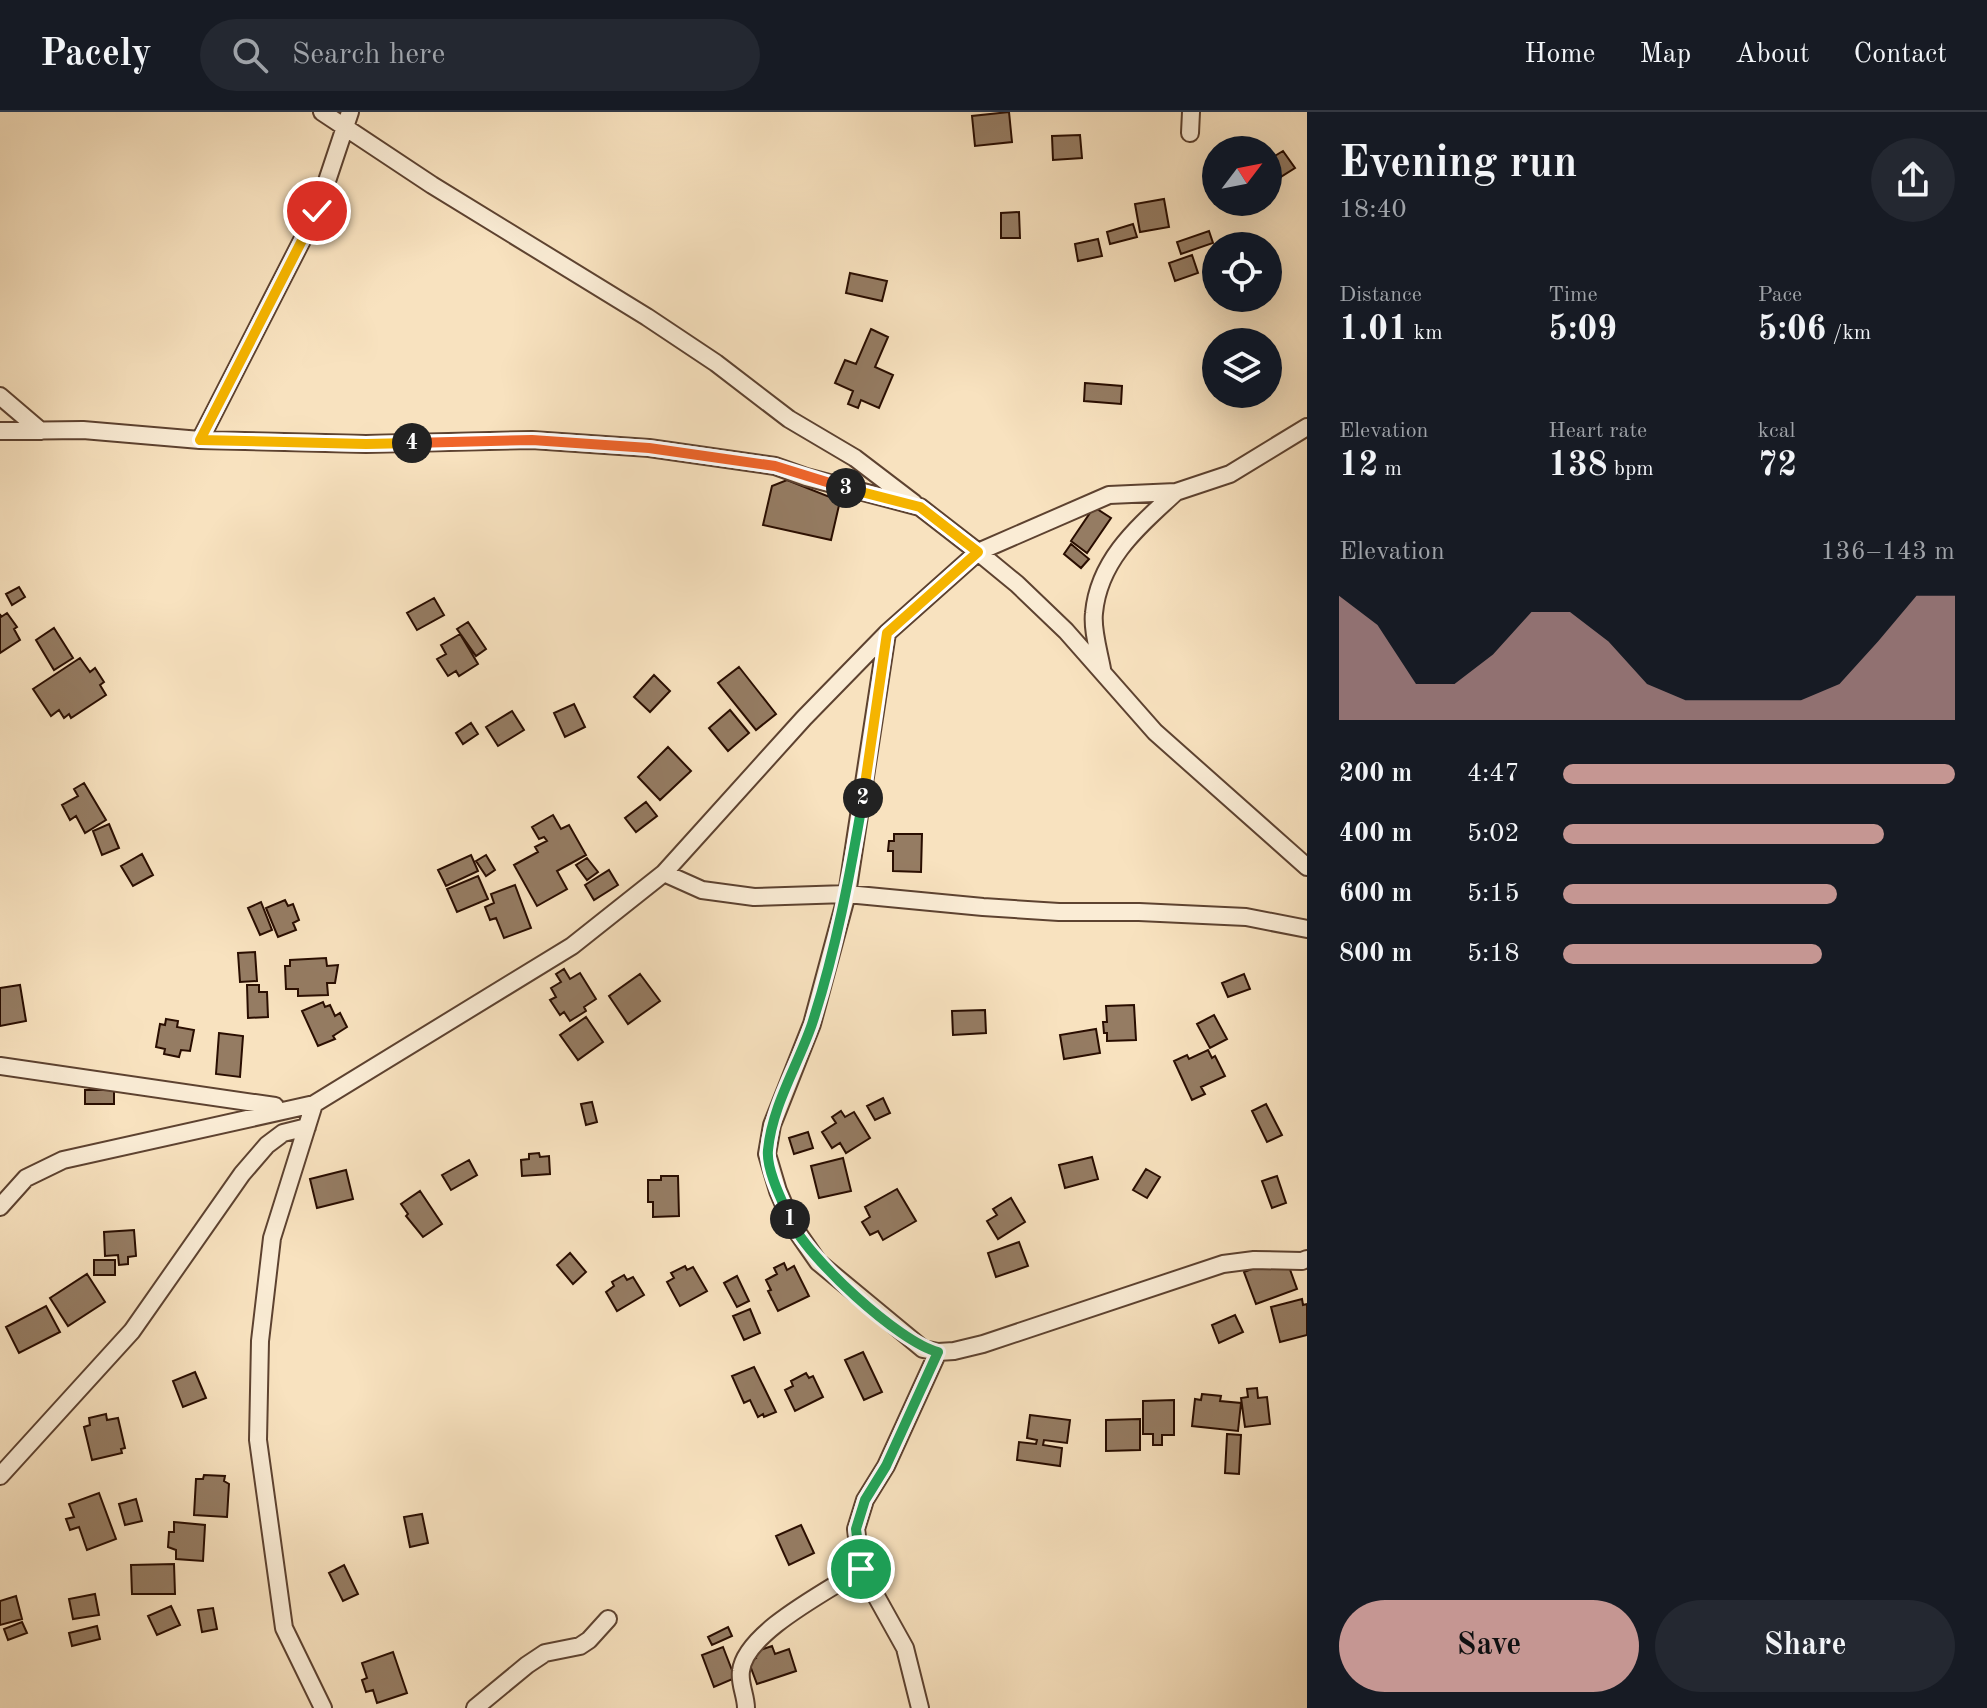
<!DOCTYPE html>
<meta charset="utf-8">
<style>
:root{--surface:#171b24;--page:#242831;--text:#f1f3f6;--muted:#9ea1a6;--line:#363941;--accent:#c59692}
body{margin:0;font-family:"Old Standard TT",serif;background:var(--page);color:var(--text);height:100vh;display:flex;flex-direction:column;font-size:30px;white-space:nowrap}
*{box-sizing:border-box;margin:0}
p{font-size:26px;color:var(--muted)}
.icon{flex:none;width:44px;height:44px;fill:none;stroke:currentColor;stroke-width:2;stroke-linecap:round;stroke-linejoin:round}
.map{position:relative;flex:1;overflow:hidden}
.side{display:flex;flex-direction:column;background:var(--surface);width:680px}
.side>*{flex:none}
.needle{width:52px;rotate:58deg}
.tools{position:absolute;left:1202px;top:24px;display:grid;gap:16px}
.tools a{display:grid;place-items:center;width:80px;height:80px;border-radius:50%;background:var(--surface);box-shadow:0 8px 32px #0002;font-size:40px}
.pin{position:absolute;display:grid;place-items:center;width:68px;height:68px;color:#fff;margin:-34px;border:4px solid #fff;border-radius:50%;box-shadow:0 2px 8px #0007}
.km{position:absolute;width:40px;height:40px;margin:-20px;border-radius:50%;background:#222;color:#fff;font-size:22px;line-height:40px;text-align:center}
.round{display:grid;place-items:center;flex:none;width:84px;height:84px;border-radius:42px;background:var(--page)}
.overview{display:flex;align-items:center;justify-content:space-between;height:136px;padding:0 32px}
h1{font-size:44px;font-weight:700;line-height:60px}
.figures{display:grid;grid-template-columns:repeat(3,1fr);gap:12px;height:136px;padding:8px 32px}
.figures div{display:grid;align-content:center}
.figures b{font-size:34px;font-weight:700}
.figures small{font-size:22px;font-weight:400}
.figures p{font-size:22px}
.chart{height:224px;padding:16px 32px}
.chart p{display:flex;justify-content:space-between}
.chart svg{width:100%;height:144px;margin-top:8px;fill:var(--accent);opacity:.7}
.action{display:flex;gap:16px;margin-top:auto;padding:16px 32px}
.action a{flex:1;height:92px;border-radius:48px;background:var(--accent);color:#111;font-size:32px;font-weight:700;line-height:92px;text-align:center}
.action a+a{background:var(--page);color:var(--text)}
ul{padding:0 32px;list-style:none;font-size:26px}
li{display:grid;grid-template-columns:128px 96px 1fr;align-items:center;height:60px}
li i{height:20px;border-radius:10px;background:var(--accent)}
header{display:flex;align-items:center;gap:48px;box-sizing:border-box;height:112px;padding:0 40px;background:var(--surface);border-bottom:2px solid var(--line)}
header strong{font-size:38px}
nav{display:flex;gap:44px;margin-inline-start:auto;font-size:28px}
.search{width:560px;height:72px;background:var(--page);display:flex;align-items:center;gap:20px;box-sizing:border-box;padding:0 28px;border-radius:44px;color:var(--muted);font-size:30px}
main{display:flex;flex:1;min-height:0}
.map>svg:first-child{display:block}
.building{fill:#957c63;stroke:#290d00;stroke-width:2}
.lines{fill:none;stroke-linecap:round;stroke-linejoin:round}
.minor-casing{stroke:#5d4230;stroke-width:20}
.minor{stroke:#faecd5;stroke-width:16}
.split-1-casing{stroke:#fff;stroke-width:16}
.split-2-casing{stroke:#fff;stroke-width:16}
.split-3-casing{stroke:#fff;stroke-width:16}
.split-4-casing{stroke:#fff;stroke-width:16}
.split-5-casing{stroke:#fff;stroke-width:16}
.split-1{stroke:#22a559;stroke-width:10}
.split-2{stroke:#22a559;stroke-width:10}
.split-3{stroke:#f5b400;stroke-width:10}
.split-4{stroke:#f0652b;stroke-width:10}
.split-5{stroke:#f5b400;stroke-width:10}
</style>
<header>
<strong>Pacely</strong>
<div class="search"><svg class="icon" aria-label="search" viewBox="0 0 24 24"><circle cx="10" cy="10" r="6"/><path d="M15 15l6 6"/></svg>Search here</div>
<nav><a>Home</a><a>Map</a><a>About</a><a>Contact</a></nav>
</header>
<main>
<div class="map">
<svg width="1307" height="1596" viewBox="0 0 1307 1596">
<rect width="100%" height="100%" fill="#f8e2bf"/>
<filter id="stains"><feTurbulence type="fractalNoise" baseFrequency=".0025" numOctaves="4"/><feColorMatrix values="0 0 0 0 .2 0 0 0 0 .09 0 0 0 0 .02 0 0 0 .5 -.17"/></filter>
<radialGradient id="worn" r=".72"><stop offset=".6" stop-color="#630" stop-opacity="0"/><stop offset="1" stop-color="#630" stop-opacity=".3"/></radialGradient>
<!-- building -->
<path class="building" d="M1009,0L1012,30L975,34L972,4Z
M1080,23L1082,46L1053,48L1052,24Z
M1283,39L1295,56L1268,73V48Z
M1164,87L1169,115L1140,120L1135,92Z
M1019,100L1020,126H1001V101Z
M1133,112L1137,125L1110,132L1107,120Z
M1209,119L1213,131L1181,142L1177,130Z
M1098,127L1102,144L1078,149L1075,132Z
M1192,143L1198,161L1175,169L1169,151Z
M850,161L887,169L882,189L846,181Z
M871,217L888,225L875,255L893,263L879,296L861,288L858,296L848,292L853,279L835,271L845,248L856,252Z
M1085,271L1122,274L1121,292L1084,289Z
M787,368L840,389L831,428L763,413L772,374Z
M1094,395L1111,406L1087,441L1071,429Z
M1071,432L1089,447L1081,456L1064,442Z
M19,475L25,485L12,493L6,482Z
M434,486L444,503L417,518L407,501Z
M7,501L17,515L14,517L20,528L0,541V502L1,505Z
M468,510L486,537L476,544L457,517Z
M54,516L73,546L54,558L36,528Z
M460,522L478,552L459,564L456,559L448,564L437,547L446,542L441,533Z
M80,546L90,560L95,556L104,570L100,573L106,583L71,606L69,602L64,606L59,598L51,604L33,577Z
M739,555L776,602L756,618L718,571Z
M654,563L670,579L650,600L634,585Z
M574,592L585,615L565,625L554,601Z
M730,598L749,621L728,639L709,616Z
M512,599L524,618L498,634L486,615Z
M471,611L478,622L463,632L456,621Z
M668,635L691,659L660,688L638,665Z
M84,671L106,708L85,721L76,704L70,708L62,693L78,684L74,677Z
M646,690L657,704L636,720L625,706Z
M553,703L561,717L569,713L586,743L557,759L567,777L537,794L514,753L538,740L535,735L547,729L544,725L539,727L532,715Z
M109,712L119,736L102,743L93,719Z
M894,722H922L921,760L893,759V739H888L889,729H894Z
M142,742L153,763L133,774L121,754Z
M471,743L478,759L446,774L438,758Z
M486,743L495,758L486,764L476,749Z
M587,746L598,760L587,768L576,753Z
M609,758L618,773L594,788L585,773Z
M478,764L488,787L457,800L447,777Z
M515,773L531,816L504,826L496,806L490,808L485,795L494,791L491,782Z
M285,788L288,794L293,792L299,808L293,811L296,818L278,825L266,796Z
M261,790L272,818L260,823L248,796Z
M255,840L257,869L240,870L238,841Z
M326,846L327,854L338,853L335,871H327L328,883L298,884V877H286L285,854H290V848Z
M564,857L570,867L580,861L596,887L584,895L586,899L570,909L564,900L560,903L550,888L556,885L551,876L561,870L556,862Z
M640,862L660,889L628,912L609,884Z
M1244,862L1250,877L1228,885L1222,871Z
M20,873L26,909L0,914V876Z
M247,873H259V880H267L268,905L248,906Z
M323,890L325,895L330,893L335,904L340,901L347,915L333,924L335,927L318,934L302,899Z
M1134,893L1136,928L1107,929V921H1104L1103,910H1107L1106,894Z
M985,898L986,921L953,923L952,899Z
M1214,903L1227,927L1210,936L1197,912Z
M586,905L603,930L578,948L560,923Z
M166,907L178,909L177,915L194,918L190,939L181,938L179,945L164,942L165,937L156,935L160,912L165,913Z
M1096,917L1100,941L1064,947L1060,923Z
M219,921L243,924L240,965L216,962Z
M1208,938L1212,946L1215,944L1225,964L1201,975L1205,982L1192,988L1174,949L1187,943L1189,947Z
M85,978H114V992H85Z
M883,986L890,1001L875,1008L867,994Z
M592,990L597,1010L586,1013L581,992Z
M1266,992L1282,1023L1267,1030L1252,999Z
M841,999L845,1005L854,1000L870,1026L846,1041L840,1031L832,1036L822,1020L836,1011L832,1005Z
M808,1020L813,1036L794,1042L789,1026Z
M539,1041L540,1045L549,1044L550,1062L522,1064L521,1048L529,1047V1042Z
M1092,1045L1098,1067L1065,1076L1059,1053Z
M843,1046L851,1079L819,1086L811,1054Z
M469,1048L477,1063L451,1078L442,1063Z
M1146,1057L1160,1065L1147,1086L1133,1078Z
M346,1058L353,1087L317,1096L310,1067Z
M661,1064H678L679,1104L653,1105V1090H648V1068H661Z
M1277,1064L1286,1091L1272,1096L1262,1069Z
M897,1077L916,1109L883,1128L878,1119L870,1123L862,1110L870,1105L865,1095Z
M420,1079L442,1112L423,1125L406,1104L408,1102L401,1092Z
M1011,1086L1025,1110L998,1127L987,1109L997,1103L993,1097Z
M134,1118L136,1144L128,1145V1152L119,1153L118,1143L105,1144L104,1120Z
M1019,1130L1028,1154L996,1165L988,1141Z
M570,1141L586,1160L573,1172L557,1153Z
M94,1148H115V1163H94Z
M784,1151L787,1158L794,1154L809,1184L778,1199L768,1179L771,1178L766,1168L777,1162L774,1156Z
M1268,1151L1288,1152L1297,1177L1256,1192L1244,1160Z
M685,1154L687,1158L693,1155L707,1179L680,1194L667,1170L674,1166L671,1161Z
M87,1162L105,1190L68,1214L50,1186Z
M624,1163L627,1168L633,1165L644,1183L617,1199L606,1180L614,1174L612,1170Z
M737,1164L749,1189L737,1195L724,1171Z
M1302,1187L1303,1193L1307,1192V1223L1280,1230L1271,1195Z
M46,1194L60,1220L19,1241L6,1215Z
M750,1197L760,1221L744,1228L733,1204Z
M1235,1203L1243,1220L1219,1231L1212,1213Z
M863,1240L882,1280L864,1288L845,1248Z
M754,1255L776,1300L764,1305L763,1302L758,1305L750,1288L744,1291L732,1264Z
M195,1260L206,1286L183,1295L173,1269Z
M806,1261L809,1266L813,1264L823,1285L795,1299L785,1278L793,1274L791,1269Z
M1257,1276L1258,1286L1267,1285L1270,1312L1245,1315L1241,1286L1248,1285L1247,1277Z
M1202,1282L1221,1284L1220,1289L1241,1291L1238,1319L1192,1314L1195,1287L1201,1288Z
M1174,1288V1323H1162V1333H1153V1322H1143V1289Z
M106,1302L107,1308L118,1306L125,1336L121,1337L122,1341L92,1348L84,1315L90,1313L89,1306Z
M1030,1303L1070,1308L1067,1331L1044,1328L1043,1333L1062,1336L1060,1354L1017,1348L1019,1330L1036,1332L1037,1328L1027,1326Z
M1140,1307V1338L1106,1339V1308Z
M1227,1322L1241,1323L1239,1362L1225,1361Z
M204,1363L225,1364L224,1369L229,1372L227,1405L194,1403L196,1367H203Z
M99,1381L116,1427L87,1438L79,1415L70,1418L66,1407L74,1405L69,1392Z
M136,1387L142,1409L125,1413L119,1392Z
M422,1402L428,1431L410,1435L404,1405Z
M174,1410L205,1413L203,1449L176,1447V1438L168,1435L169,1420H174Z
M801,1413L814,1441L789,1453L776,1424Z
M174,1452L175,1482H132L131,1453Z
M344,1453L358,1482L343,1489L329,1461Z
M95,1482L99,1503L73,1507L69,1487Z
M16,1484L22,1507L0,1513V1489Z
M171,1494L180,1513L157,1523L148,1504Z
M213,1496L217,1517L202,1520L198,1498Z
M22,1510L27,1521L8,1528L4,1517Z
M97,1514L100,1527L72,1534L69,1521Z
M728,1515L732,1524L712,1533L708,1525Z
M772,1534L775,1542L789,1537L796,1559L757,1572L748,1548L756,1546L754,1540Z
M723,1535L735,1566L714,1575L702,1543Z
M393,1540L407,1581L377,1591L373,1578L366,1580L362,1568L367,1566L362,1551Z"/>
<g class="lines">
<!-- minor casing -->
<g class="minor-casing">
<path id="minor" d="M322,0L432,73L647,205L716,251L789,307L855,346L914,391
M1190,21L1191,0
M0,284L41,319
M0,319L83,318L200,328L366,332L532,328L649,336L775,354L806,365L920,395L978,440L1109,383L1176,380L1230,362L1307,315
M200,328L317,99L350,0
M887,521L847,782L812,912L772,1013L767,1042L778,1079L793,1114L818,1150L923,1237L938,1240L954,1239L983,1232L1223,1152L1254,1148L1302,1149L1307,1147
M1102,557C1099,540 1092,518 1094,501C1099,447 1139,414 1176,380
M664,761L702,778L754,785L847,782L983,795L1059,800H1139L1246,805L1307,817
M0,954L275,994
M314,992L272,1126L260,1229L258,1328L284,1516L323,1596
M0,1095L26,1066L63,1048L314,992L572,834L664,761L804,606L887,521L978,440L1017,472L1066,519L1155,620L1307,755
M0,1364L132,1219L242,1062L267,1033L283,1021L307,1015
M475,1596L527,1553L545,1541L580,1534L589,1528L608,1507
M746,1596C746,1584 739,1571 741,1559C745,1520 830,1478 861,1457
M920,1596L905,1536L861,1457L856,1417L865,1388L886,1354L938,1240"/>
</g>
<!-- minor -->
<use href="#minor" class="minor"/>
</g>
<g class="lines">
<!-- split-1 casing -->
<g class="split-1-casing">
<path id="split-1" d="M790,1107C805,1144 900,1231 938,1240L886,1354L865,1388L856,1417L861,1457"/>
</g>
<!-- split-2 casing -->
<g class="split-2-casing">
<path id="split-2" d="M790,1107C782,1089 766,1057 768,1038C772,994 798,953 812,912C836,838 850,763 863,686"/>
</g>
<!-- split-3 casing -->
<g class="split-3-casing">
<path id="split-3" d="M846,376L920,395L978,440L887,521L863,686"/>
</g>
<!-- split-4 casing -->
<g class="split-4-casing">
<path id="split-4" d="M412,331L532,328L649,336L775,354L846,376"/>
</g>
<!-- split-5 casing -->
<g class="split-5-casing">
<path id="split-5" d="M317,99L200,328L366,332L412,331"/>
</g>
<!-- split-1 -->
<use href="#split-1" class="split-1"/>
<!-- split-2 -->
<use href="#split-2" class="split-2"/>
<!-- split-3 -->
<use href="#split-3" class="split-3"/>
<!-- split-4 -->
<use href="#split-4" class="split-4"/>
<!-- split-5 -->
<use href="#split-5" class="split-5"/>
</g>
<rect width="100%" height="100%" filter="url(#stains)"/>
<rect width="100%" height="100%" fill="url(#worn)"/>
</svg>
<div class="tools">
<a><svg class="needle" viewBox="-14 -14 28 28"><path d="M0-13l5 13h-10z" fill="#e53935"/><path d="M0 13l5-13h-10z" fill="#9ea1a6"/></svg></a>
<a><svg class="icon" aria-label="locate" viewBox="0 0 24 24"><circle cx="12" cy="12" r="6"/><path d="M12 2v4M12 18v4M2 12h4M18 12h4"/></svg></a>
<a><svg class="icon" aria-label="layers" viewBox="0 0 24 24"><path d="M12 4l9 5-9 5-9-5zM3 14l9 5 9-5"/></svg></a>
</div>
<div class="pin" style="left:861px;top:1457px;background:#1e9e55"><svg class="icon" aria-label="arrive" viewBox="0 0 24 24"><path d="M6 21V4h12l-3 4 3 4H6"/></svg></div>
<div class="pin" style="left:317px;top:99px;background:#d93025"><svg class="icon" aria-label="check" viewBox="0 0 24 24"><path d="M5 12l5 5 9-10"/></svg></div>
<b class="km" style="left:790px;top:1107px">1</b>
<b class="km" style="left:863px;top:686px">2</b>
<b class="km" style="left:846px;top:376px">3</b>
<b class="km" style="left:412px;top:331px">4</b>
</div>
<section class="side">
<div class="overview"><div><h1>Evening run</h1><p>18:40</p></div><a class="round"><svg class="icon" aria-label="share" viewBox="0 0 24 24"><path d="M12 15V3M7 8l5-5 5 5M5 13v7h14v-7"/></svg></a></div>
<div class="figures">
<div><p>Distance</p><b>1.01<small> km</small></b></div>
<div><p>Time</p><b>5:09</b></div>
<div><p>Pace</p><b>5:06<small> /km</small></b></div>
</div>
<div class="figures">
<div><p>Elevation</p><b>12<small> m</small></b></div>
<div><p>Heart rate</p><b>138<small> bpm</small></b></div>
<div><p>kcal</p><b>72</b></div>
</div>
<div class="chart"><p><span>Elevation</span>136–143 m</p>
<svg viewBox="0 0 160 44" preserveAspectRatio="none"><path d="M0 44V6L10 15L20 33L30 33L40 24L50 11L60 11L70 20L80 33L90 38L100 38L110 38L120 38L130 33L140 20L150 6L160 6V44z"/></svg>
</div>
<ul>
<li><b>200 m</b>4:47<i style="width:100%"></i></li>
<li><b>400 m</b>5:02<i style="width:82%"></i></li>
<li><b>600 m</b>5:15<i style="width:70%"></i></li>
<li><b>800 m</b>5:18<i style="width:66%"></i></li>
</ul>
<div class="action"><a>Save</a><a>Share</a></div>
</section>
</main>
